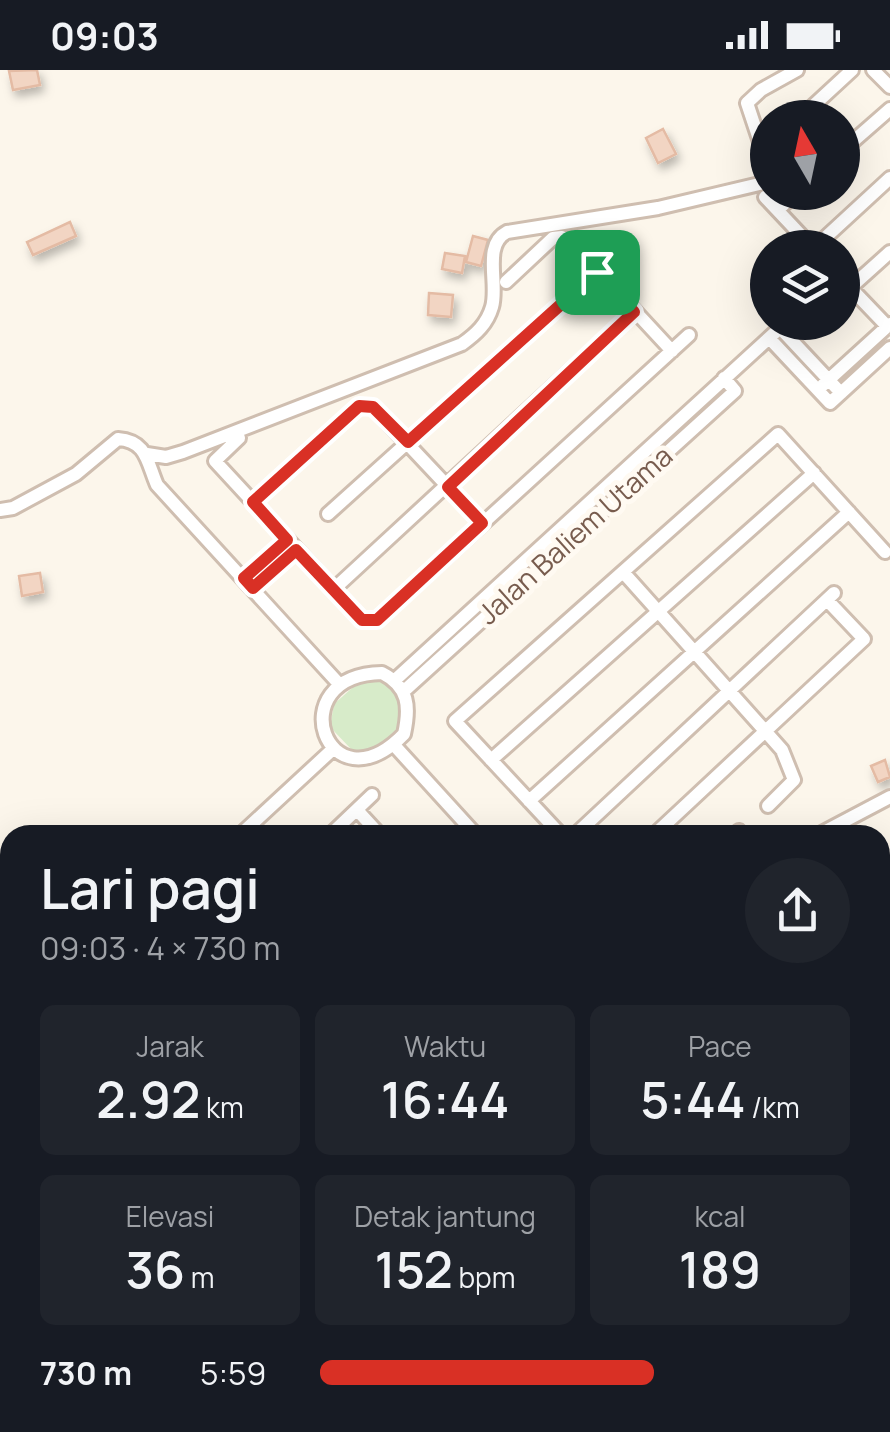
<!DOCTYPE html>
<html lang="id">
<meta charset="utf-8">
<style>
:root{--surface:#171b24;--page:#20242c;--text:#f1f3f6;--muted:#9ea1a6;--accent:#d93025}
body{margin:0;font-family:Manrope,sans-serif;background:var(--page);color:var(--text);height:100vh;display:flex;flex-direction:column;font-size:38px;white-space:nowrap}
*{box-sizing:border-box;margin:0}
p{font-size:32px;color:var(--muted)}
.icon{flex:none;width:55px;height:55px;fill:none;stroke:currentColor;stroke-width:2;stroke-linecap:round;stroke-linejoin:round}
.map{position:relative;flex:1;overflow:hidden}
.sheet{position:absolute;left:0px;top:755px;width:890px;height:608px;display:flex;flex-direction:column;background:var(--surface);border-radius:30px 30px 0 0;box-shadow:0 10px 40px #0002}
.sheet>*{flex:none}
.needle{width:65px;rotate:351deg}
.buttons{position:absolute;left:750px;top:30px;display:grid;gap:20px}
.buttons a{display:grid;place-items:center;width:110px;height:110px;border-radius:50%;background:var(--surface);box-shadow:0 10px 40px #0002;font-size:50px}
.pin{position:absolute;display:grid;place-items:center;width:85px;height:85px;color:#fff;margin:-42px;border-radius:20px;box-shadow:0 5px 15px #0006}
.round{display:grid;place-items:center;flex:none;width:105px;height:105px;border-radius:52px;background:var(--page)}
.head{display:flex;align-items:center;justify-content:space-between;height:170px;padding:0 40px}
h1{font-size:55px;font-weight:600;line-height:75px}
.figures{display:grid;grid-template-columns:repeat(3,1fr);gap:15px;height:170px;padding:10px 40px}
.figures div{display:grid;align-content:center;border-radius:15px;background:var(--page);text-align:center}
.figures b{font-size:50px;font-weight:600}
.figures small{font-size:28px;font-weight:400}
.figures p{font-size:28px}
ul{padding:0 40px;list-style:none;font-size:32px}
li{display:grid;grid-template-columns:160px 120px 1fr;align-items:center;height:75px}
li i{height:25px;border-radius:12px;background:var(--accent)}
.status{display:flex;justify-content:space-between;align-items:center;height:70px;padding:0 50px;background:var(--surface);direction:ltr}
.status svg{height:28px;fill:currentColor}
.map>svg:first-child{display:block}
.green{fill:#d7ebc9}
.building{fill:#f2d5c3;stroke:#e4bba4;stroke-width:2.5;filter:url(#shadow)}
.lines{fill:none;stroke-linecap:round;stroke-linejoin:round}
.minor-casing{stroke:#cfbeb0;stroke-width:18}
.minor{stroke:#fff;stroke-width:12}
.route-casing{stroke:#fff;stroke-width:20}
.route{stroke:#d93025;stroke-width:12}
.labels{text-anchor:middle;stroke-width:10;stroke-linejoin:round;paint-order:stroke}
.street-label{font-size:28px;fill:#785c4e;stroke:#fffaf2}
</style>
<div class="status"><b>09:03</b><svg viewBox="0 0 49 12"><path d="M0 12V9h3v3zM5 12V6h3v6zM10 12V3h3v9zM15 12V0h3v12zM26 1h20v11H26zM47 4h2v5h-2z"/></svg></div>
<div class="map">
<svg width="890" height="1362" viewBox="0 0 890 1362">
<defs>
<filter id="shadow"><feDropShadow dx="3.5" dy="6" stdDeviation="5" flood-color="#0004"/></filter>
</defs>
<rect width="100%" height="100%" fill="#fcf6eb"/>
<!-- green -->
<path class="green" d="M360,611L384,612L402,632V654L375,680H352L330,657L334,634Z"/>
<!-- building -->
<path class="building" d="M37,0L40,15L13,20L9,1Z
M663,59L676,84L658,93L646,68Z
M70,152L76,166L33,185L27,172Z
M473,166L488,170L481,196L466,192Z
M445,183L465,186L462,203L442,199Z
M429,223L453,225L451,247L428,245Z
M40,503L43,522L22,526L19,506Z
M885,690L890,707L878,712L871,696Z"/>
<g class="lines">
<!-- minor casing -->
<g class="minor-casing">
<path id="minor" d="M873,0L890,17
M800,48L852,0
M842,81L890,39
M768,96L747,33L761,20L797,0
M765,127L813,178
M779,139L797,122
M814,178L890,108
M842,209L887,256
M506,212L553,168L562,167L570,171L672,281
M851,217L890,182
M769,268L830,333L890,278
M823,315L890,254
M239,368L215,391L362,550H377L689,265
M147,384L166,387L183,382L462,274C476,264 487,254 492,237C499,214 482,175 507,162L658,138L768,112
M253,432L359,336L373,337L482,453
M0,440L13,438L76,404L118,369C147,371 147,392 157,415L340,615
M328,444L597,202
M623,502L782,680L794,710L768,736
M244,508L287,470
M253,518L296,480
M333,520L634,242
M382,603C409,617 410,637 404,664C327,743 278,605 382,603Z
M395,610L780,258L841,323
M404,621L735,321L724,308
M394,675L476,765
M491,690L814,403
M529,731L849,442
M357,740L380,765
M240,765L333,679
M330,765L372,725
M561,765L455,651L778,364L885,482
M575,765L834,523
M654,765L864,569L827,530
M734,765L739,761
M818,765L890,727
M880,1163L890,1160
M880,1277L890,1284
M271,1362L277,1352
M551,1362L558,1352
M694,1362L695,1352
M749,1362L752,1352
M806,1362L808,1352
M863,1362L865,1352"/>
</g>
<!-- minor -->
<use href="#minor" class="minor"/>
</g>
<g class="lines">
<!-- route casing -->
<g class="route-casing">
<path id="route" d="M597,202L634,242L448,417L482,453L377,550H362L296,480L253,518L244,508L287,470L253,432L359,336L373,337L408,372Z"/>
</g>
<!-- route -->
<use href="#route" class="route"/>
</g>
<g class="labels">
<!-- street labels -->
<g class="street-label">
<text transform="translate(575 465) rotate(-42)" y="10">Jalan Baliem Utama</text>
</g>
</g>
</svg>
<div class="buttons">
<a><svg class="needle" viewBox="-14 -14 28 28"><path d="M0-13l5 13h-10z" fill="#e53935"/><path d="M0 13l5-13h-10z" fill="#9ea1a6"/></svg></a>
<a><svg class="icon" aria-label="layers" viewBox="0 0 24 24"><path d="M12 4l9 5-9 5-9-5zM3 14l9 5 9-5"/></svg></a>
</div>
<div class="pin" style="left:597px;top:202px;background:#1e9e55"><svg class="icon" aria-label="arrive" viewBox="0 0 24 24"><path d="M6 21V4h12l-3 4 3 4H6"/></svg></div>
<section class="sheet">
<div class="head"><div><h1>Lari pagi</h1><p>09:03 · 4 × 730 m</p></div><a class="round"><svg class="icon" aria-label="share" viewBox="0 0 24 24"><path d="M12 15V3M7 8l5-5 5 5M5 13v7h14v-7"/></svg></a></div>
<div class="figures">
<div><p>Jarak</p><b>2.92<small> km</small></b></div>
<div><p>Waktu</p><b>16:44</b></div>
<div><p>Pace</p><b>5:44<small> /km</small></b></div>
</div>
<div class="figures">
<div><p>Elevasi</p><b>36<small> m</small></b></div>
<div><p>Detak jantung</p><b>152<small> bpm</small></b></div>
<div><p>kcal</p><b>189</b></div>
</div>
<ul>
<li><b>730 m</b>5:59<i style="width:63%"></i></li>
</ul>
</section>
</div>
